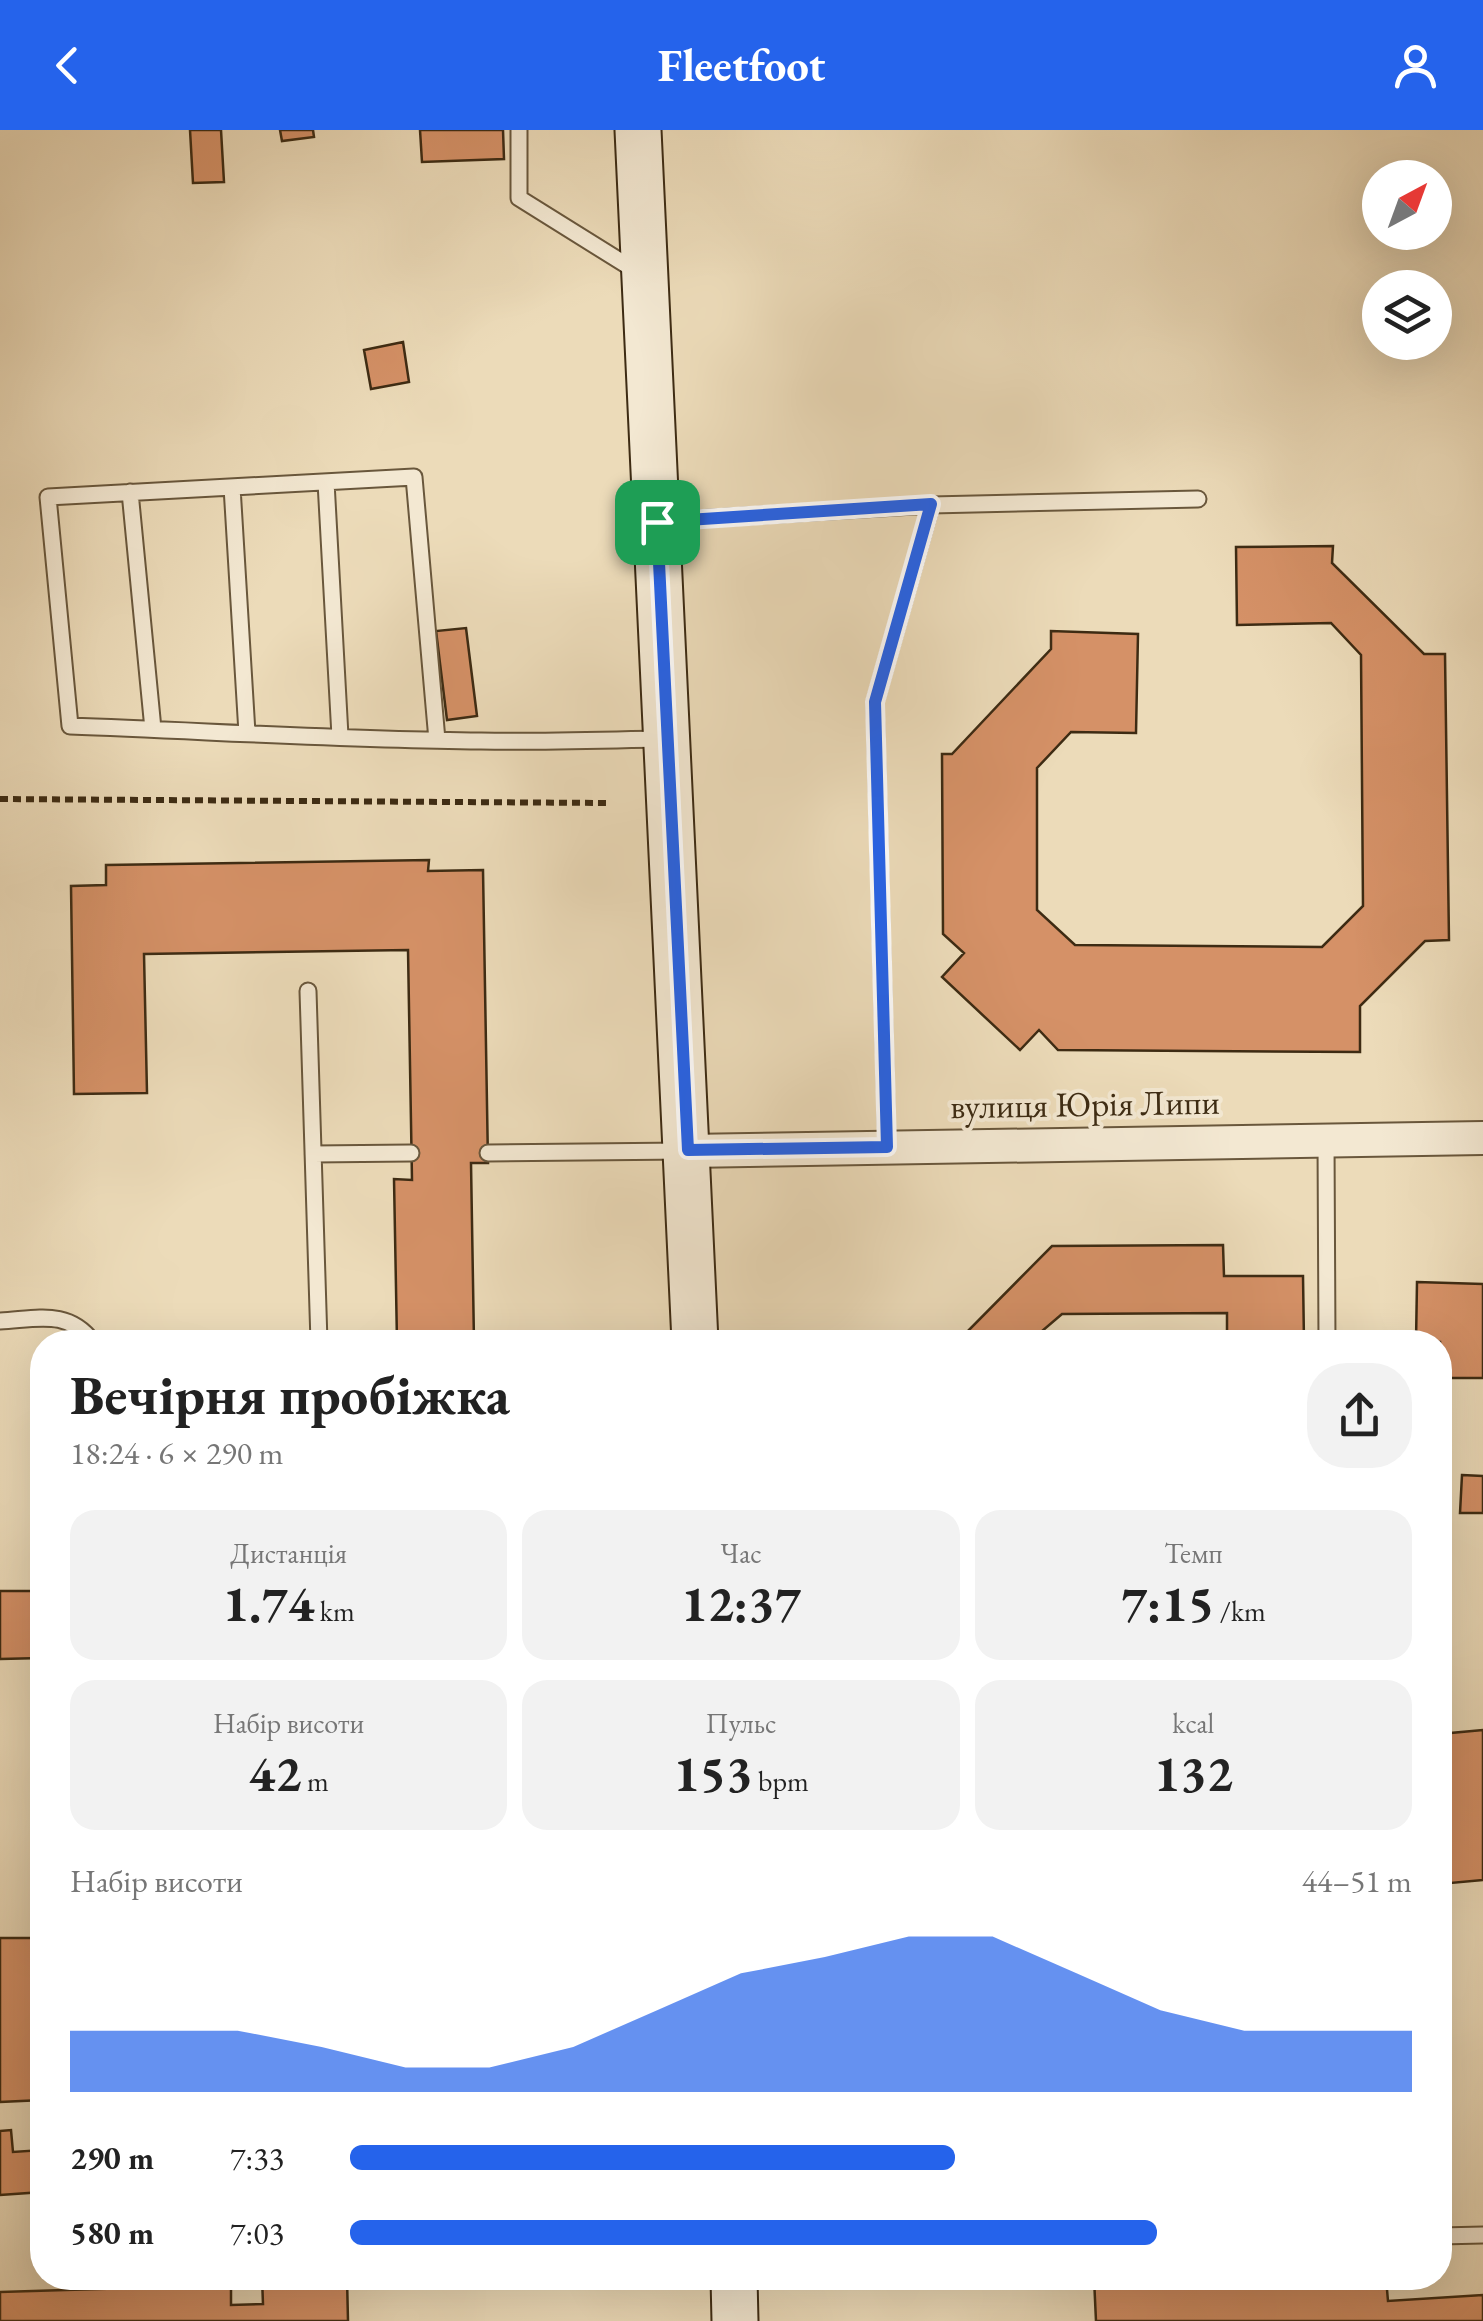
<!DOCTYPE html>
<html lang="uk">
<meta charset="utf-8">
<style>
:root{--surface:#fff;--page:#f2f2f2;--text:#222;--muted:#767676;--accent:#2563eb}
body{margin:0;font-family:"EB Garamond",serif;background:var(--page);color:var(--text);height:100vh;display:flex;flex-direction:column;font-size:38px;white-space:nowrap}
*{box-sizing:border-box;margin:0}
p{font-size:32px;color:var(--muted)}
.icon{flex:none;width:55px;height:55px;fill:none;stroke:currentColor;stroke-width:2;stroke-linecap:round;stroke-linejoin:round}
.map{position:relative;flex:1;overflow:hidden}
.panel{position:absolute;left:30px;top:1200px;width:1422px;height:960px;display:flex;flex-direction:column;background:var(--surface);border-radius:40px;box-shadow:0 10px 40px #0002}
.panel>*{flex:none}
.needle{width:65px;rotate:41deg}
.tools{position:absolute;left:1362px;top:30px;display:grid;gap:20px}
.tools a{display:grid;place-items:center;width:90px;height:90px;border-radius:50%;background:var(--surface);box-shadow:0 10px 40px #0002;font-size:50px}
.pin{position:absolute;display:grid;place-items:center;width:85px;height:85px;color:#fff;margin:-42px;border-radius:20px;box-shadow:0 5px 15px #0006}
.round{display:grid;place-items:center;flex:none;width:105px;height:105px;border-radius:40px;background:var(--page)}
.summary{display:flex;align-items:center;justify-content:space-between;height:170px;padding:0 40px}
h1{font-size:55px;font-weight:700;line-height:75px}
.stats{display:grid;grid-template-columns:repeat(3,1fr);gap:15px;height:170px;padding:10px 40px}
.stats div{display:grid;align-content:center;border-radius:25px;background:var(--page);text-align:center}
.stats b{font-size:50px;font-weight:700}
.stats small{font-size:28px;font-weight:400}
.stats p{font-size:28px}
.chart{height:280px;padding:20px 40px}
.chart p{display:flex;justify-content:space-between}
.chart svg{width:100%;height:180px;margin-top:10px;fill:var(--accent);opacity:.7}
ul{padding:0 40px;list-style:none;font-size:32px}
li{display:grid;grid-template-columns:160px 120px 1fr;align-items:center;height:75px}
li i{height:25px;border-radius:12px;background:var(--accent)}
header{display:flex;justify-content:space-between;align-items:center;height:130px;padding:0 40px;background:var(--accent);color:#fff;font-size:45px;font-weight:700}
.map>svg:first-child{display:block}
.building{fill:#d59167;stroke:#3d2b13;stroke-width:2.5}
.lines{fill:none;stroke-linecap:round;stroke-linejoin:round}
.lane-casing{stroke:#69573c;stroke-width:19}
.street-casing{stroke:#69573c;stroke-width:36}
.secondary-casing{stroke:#3d2b13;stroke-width:49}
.path{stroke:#3d2b13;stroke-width:6;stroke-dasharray:8 5;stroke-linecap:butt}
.lane{stroke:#f3e8d2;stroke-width:15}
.street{stroke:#f3e8d2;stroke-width:32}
.secondary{stroke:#f3e8d2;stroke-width:45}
.route-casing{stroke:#fff;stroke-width:20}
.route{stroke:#2563eb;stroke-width:12}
.labels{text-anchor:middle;stroke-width:8;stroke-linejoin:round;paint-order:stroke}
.street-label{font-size:35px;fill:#3d2b13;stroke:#f3e8d2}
</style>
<header><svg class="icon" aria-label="back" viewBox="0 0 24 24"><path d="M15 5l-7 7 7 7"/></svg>Fleetfoot<svg class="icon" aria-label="person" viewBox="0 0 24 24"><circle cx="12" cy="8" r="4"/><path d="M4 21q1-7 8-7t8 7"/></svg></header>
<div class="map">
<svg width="1483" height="2191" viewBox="0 0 1483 2191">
<rect width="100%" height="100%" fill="#ecdbb9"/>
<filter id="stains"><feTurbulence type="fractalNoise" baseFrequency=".002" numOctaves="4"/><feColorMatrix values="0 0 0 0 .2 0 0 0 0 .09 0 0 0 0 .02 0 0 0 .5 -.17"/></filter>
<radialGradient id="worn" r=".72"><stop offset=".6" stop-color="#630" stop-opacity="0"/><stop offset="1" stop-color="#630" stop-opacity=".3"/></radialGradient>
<!-- building -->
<path class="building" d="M190,0H221L224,52L193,53Z
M280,0H313L314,7L282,11Z
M420,0H503L504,29L422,32Z
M403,212L409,252L371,259L364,220Z
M1333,416L1332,433L1424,524H1445L1449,810L1425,811L1360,876V922L1058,920L1039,900L1020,920L942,847L964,823L943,804L942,624H952L1051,519V501L1138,504L1136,603L1071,602L1037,638V780L1075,815L1322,817L1363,776L1361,525L1331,493L1237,495L1236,417Z
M466,498L477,586L447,590L436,501Z
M429,730L428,741L483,740L488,1033H471L474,1212H397L394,1049L412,1050L408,820L144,824L147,963L74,964L71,756L106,755V735Z
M1223,1115L1224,1146H1303L1304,1212H1227V1183L1062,1184L1035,1207V1212H957L1052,1116Z
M1417,1152L1483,1154V1248H1440V1212H1416Z
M1462,1345L1483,1346V1383H1460Z
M0,1461H42V1528L0,1529Z
M1483,1600V1750L1440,1754V1604Z
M0,1808H42V1970L0,1972Z
M11,2000L13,2022L42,2020V2062L0,2065V2001Z
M262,2148H347L348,2191H0V2162L231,2155V2175L263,2174Z
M1094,2148H1214V2154L1386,2148L1388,2171L1483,2165V2191H1096Z"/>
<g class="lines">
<!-- lane casing -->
<g class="lane-casing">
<path id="lane" d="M519,0V68L636,141
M326,352L340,606
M232,357L247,603
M130,362L153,599
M662,391L931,375L1198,369
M437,610L414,347L48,367L70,596C207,601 344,610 481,611C542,612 602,610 663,609
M308,861L319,1212
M1326,1011L1327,1212
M887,1017L875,572L931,375
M488,1023L684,1021
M313,1024L411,1023
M0,1191C38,1189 68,1179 93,1212
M1440,2106L1483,2105"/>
</g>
<!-- street casing -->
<g class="street-casing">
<path id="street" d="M688,1021L1483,1008"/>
</g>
<!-- secondary casing -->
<g class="secondary-casing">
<path id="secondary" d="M638,0L695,1212
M734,2148L735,2191"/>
</g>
<!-- path -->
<path class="path" d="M0,669L606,673"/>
<!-- lane -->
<use href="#lane" class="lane"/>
<!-- street -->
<use href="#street" class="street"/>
<!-- secondary -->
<use href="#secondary" class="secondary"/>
</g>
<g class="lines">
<!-- route casing -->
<g class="route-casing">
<path id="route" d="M931,374L875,572L887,1017L688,1020L657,392Z"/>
</g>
<!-- route -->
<use href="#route" class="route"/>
</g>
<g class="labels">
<!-- street labels -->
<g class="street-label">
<text transform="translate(1085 974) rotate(-1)" y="12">вулиця Юрія Липи</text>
</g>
</g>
<rect width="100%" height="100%" filter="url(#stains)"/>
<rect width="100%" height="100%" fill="url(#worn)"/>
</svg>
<div class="tools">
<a><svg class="needle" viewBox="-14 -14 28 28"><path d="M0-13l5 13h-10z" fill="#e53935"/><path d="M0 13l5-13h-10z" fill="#767676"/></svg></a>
<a><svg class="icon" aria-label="layers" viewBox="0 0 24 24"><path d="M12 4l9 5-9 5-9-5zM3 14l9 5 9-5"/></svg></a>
</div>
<div class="pin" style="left:657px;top:392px;background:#1e9e55"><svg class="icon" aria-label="arrive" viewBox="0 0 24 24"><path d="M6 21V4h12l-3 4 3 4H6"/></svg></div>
<section class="panel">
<div class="summary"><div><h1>Вечірня пробіжка</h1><p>18:24 · 6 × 290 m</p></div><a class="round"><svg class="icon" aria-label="share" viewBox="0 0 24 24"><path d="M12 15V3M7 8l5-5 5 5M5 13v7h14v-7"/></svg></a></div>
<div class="stats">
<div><p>Дистанція</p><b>1.74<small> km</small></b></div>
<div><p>Час</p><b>12:37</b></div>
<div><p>Темп</p><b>7:15<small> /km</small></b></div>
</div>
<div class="stats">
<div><p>Набір висоти</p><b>42<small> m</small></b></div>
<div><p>Пульс</p><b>153<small> bpm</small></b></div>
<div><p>kcal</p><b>132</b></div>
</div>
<div class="chart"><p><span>Набір висоти</span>44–51 m</p>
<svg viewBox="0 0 160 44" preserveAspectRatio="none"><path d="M0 44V29L10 29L20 29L30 33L40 38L50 38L60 33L70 24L80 15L90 11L100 6L110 6L120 15L130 24L140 29L150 29L160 29V44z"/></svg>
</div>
<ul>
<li><b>290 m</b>7:33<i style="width:57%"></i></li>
<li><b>580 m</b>7:03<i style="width:76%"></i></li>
</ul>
</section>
</div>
